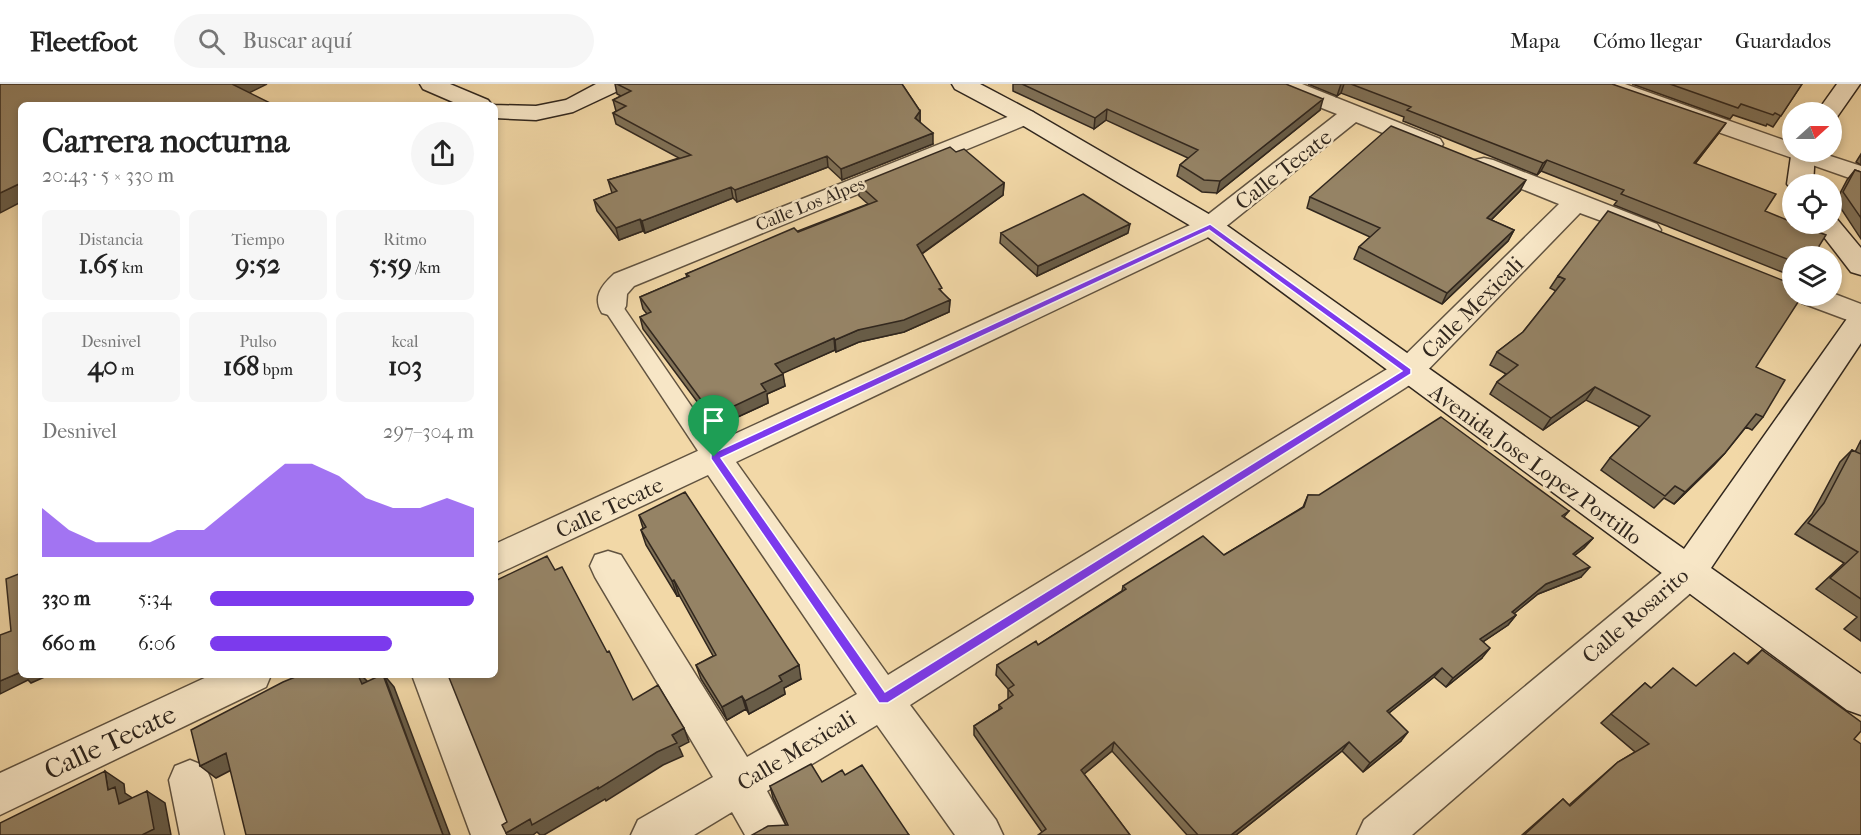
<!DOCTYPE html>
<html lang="es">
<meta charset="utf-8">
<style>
:root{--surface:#fff;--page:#f6f6f6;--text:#222;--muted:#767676;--line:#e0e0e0;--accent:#7c3aed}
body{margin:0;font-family:"IM FELL French Canon",serif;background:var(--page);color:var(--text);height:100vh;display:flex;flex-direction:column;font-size:22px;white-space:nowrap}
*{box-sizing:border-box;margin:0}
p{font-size:20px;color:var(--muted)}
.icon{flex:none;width:33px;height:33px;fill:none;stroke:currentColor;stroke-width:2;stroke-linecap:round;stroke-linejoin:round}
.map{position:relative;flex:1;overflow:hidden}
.drawer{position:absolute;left:18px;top:18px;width:480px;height:576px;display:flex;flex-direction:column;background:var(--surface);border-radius:9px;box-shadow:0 3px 9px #0003}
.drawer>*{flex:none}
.needle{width:39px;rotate:69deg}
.tools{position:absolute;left:1782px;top:18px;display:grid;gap:12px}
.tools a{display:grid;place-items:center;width:60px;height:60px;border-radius:50%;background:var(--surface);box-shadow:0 3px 9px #0003;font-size:30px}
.pin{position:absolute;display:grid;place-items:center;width:51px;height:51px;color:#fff;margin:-62px -26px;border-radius:50% 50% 50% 0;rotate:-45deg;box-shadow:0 0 6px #0007}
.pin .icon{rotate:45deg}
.round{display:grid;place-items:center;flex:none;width:63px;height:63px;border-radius:32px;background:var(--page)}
.headline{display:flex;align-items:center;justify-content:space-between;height:102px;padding:0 24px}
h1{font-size:33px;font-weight:700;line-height:45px}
.stats{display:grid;grid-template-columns:repeat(3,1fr);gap:9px;height:102px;padding:6px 24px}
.stats div{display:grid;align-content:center;border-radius:9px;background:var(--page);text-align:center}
.stats b{font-size:26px;font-weight:700}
.stats small{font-size:16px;font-weight:400}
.stats p{font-size:16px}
.chart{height:168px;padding:12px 24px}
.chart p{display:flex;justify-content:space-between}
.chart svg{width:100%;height:108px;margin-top:6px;fill:var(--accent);opacity:.7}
ul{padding:0 24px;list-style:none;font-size:20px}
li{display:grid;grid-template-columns:96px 72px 1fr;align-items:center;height:45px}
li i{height:15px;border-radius:8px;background:var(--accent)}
header{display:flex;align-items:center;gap:36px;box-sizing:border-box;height:84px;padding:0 30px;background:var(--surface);border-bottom:2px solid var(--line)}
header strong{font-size:28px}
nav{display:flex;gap:33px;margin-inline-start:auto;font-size:21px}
.search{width:420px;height:54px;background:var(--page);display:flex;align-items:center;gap:15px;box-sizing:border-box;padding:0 21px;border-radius:33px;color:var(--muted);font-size:22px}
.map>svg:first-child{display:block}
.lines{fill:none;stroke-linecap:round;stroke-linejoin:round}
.lane-casing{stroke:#615340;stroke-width:3}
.street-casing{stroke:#615340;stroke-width:3}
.secondary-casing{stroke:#31271e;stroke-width:3}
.lane{fill:#f7e6c6;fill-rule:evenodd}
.street{fill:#f7e6c6;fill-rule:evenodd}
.secondary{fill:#f7e6c6;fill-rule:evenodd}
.wall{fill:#807157;stroke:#31271e;stroke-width:1.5}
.shaded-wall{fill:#685c47;stroke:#31271e;stroke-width:1.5}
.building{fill:#958365;stroke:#31271e;stroke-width:1.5}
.route{fill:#7c3aed;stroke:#fff;stroke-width:1.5;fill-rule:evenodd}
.labels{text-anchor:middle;stroke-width:5;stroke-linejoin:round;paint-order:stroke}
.far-street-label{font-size:18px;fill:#31271e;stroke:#f7e6c6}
.street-label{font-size:22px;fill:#31271e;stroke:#f7e6c6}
.near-street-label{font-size:27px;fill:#31271e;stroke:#f7e6c6}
</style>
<header>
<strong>Fleetfoot</strong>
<div class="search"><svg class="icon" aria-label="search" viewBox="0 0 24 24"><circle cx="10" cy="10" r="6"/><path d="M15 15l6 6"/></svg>Buscar aquí</div>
<nav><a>Mapa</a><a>Cómo llegar</a><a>Guardados</a></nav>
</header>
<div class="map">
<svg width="1861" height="751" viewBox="0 0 1861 751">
<rect width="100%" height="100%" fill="#f2d8a7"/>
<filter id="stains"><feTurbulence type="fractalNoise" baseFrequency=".00333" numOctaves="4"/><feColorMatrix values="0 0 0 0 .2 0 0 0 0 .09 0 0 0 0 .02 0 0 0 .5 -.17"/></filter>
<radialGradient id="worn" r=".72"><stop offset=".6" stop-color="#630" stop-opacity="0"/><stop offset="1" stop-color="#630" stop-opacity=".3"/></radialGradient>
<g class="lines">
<!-- lane casing -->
<g class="lane-casing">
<path id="lane" d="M612,215L619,217L722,367L726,373L722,379L714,382L706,379L602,222L605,217Z"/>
</g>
<!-- street casing -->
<g class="street-casing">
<path id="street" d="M1271,0H1302L1440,55L1443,60L1440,65L1431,67L1422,65L1356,38L1219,148L736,378L888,591L1397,279L1559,120L1475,86L1472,81L1475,76L1484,74L1493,76L1657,140L1661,146L1657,152L1648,154L1580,129L1419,295L910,621L996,736L1003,751H955L877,641L767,707L790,751H745L732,728L694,751H631L638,736L713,693L595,493L590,482L595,471L608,467L621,471L747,673L857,610L708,391L495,491V460L1201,136L1337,30L1274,5Z
M1592,0H1625L1792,59V68H1818L1861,82V98L1595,5Z
M1025,26L1033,28L1037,33L1033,38L634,202L627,210L626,222L622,229L612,232L602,229C592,213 602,201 614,190Z
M1832,209L1861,220V241L1802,219L1798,212H1832Z
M1688,474L1701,478L1706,489L1701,500L1412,751H1357L1364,736L1675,478Z
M211,591H271L266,603L0,731V689Z
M412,591H450L515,751H471Z
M190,676L205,682L211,696L224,751H180L169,696L175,682Z"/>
</g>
<!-- secondary casing -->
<g class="secondary-casing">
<path id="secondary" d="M420,0H450L488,16L492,21L536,22L566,16L596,0H625L622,5L573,28L536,36L495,34V21H460L423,5Z
M952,0H980L1033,28L1219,136L1684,465L1851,229L1861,226V259L1711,484L1861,590V631L1847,626L1201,148L1017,38L955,5Z
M1837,0H1860L1837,33L1832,34V28H1817Z
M1792,65V68H1815L1813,100H1792V106L1787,100Z
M1832,133L1836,134L1861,164V191L1851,188L1814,140H1832Z"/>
</g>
<!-- lane -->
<use href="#lane" class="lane"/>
<!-- street -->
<use href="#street" class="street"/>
<!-- secondary -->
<use href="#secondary" class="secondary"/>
</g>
<!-- wall -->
<path class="wall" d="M615,0H902L920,27V38L933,60L842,96L828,83L737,118L733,114L645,149L643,147L619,156L597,127L594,116L612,109L608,96L679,74L616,40L613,29L616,27L613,16L621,12L617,10Z
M1013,0H1286L1320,26L1217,109L1202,108L1177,92L1180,81L1188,74L1106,36L1094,45L1013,7Z
M1308,0H1612L1718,50L1695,80L1765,127L1792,172V192L1614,121L1617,117L1541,87L1537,91L1403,37L1404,33L1341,9L1337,12Z
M1632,0H1802L1773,43L1767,40L1766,42L1733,31L1730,35Z
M956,68L1004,99L1003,111L922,170L942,209L950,216L949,228L904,248L859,258L836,268L835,266L782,289L785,302L767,310L768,319L716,343L643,245L640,233L647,230L643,225L640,213L687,193L686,190L868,120L859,112L858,100Z
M1861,70V81L1856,78Z
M1855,86L1861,88V155L1836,117L1847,96Z
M1520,107L1491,136L1514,146L1508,157L1442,220L1354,175L1359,163L1370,153L1307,124L1310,113Z
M1001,149H1128L1037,192L1000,159Z
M1558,192L1756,283L1763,333L1752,346L1746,343L1725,369L1714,381L1674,420L1664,414L1654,424L1601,386L1610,374L1640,343L1586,316L1543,346L1490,310L1497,298L1506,290L1490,281L1497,268L1523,248L1556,207L1550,204Z
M1861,356V557L1844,545L1857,533L1816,505L1844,479L1795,450L1812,430L1840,378L1852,366L1855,368Z
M1308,411L1569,427L1564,433L1593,454L1584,464L1575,471L1581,493L1538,510L1514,529L1516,531L1508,541L1483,558L1482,574L1446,603L1434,593L1389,629L1401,657L1363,688L1342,667L1236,751H1187L1112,667L1084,690L1130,751L1042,748L974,651V642L999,626V621L1008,615V605L996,591L997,581L1038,561L1122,507L1123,502L1224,471L1303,423Z
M639,431L801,595L784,604L785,610L749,630L746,625L727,636L701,595L696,581L713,572L679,511L677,512L646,461L641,446L643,444Z
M1762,566L1854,655L1861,751H1522L1563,715L1569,721L1618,678L1635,668L1601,639L1645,599L1651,604L1696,602L1747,579Z
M845,691L909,751L786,741L773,714L770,702L822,698Z"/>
<!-- shaded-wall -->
<path class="shaded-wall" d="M232,0H267L239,14Z
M1341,0H1344L1341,9L1337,12Z
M1323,15L1320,26L1217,109L1220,97Z
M1107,25L1106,36L1094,45L1095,34Z
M920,27V38L915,34Z
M1726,39L1718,50L1686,91L1694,79Z
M933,49V60L842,96L841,85Z
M827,72L828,83L737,118L735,106Z
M1547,76L1541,87L1537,91L1543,79Z
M1526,96L1520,107L1481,146L1487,134Z
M21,99V118L0,129V109Z
M1004,99L1003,111L917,173V161Z
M731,103L733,114L645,149L642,137Z
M640,135L643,147L619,156L616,144Z
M1130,140L1128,149L1037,192L1038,182Z
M1514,146L1508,157L1442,220L1447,209Z
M950,216L949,228L904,248L859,258L836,268L835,256L858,246Z
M834,254L835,266L777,292L775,280Z
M783,290L785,302L767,310L768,319L716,343L713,332L761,300Z
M1595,303L1586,316L1543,346L1551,334Z
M1725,369L1714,381L1674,420L1685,408Z
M1593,454L1584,464L1564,480L1573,470Z
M1590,483L1581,493L1538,510L1504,538L1512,528L1546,500Z
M674,496L679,511L677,512L672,497Z
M1516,531L1508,541L1472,565L1480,555Z
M1490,564L1482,574L1446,603L1453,594Z
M799,581L801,595L784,604L785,610L749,630L745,617L779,592Z
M1442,584L1434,593L1380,636L1387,627Z
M21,588V591H49L31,599L28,596L0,610V597Z
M353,591H361L368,598L362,600Z
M384,591L394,603L450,751H443Z
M742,612L746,625L727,636L722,623Z
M684,644L689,658L679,663L683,672L663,681L606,717L605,715L544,751H540L537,748L533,751H507L506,749Z
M1408,648L1401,657L1363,688L1370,679Z
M1114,658L1112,667L1078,695L1081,686Z
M1349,658L1342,667L1236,751H1231Z
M226,669L241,681L216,694L200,682Z
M105,687L124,700L125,709L134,715L119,720L108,706Z
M147,707L165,719L171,751H142Z"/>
<!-- building -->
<path class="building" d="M0,0H232L274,21H21V99L0,109Z
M617,0H902L920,27L915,34L933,49L841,85L827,72L735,106L731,103L642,137L640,135L616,144L594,116L617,107L608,96L691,71L613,29L626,22L613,16L631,7Z
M1022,0H1286L1323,15L1220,97L1204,96L1180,81L1198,66L1107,25L1095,34Z
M1351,0H1612L1726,39L1694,79L1776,110L1765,127L1792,138V140H1797L1826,151L1813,172H1792V177L1621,110L1624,106L1547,76L1543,79L1407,26L1411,23Z
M1670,0H1802L1781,32L1775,29L1773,31L1741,20L1738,24Z
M1391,42L1526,96L1487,134L1514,146L1447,209L1359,163L1380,144L1310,113Z
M950,63L956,68L964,65L1004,99L917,161L942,204L939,205L950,216L904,236L858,246L835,256L834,254L775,280L783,290L761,300L766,307L713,332L640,233L651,228L640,213L689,192L686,190L794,144L798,148L877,117L858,100Z
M1855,86L1861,88V134L1843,108Z
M1083,110L1130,140L1038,182L1001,149Z
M1608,127L1792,200V212H1802L1756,283L1785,296L1763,333L1756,330L1725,369L1685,408L1675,402L1665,412L1610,374L1650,332L1595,303L1551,334L1497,298L1518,281L1497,268L1523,248L1565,195L1558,192Z
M1441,333L1569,427L1562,432L1593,454L1573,470L1590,483L1546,500L1512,528L1516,531L1480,555L1490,564L1453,594L1442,584L1387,627L1408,648L1370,679L1349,658L1231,751H1198L1114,658L1081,686L1130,751H1038L1046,745L974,642L1002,624L999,621L1013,611L1008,605L1014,601L997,581L1036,557L1038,561L1126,505L1123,502L1203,452L1224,471L1304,423L1308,411H1319Z
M1852,366L1861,370V515L1830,494L1858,468L1808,439L1824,419Z
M685,408L799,581L779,592L782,597L764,607L745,617L742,612L722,623L696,581L716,571L674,496L672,497L641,446L646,443L639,431Z
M547,472L555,486L562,483L607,568L609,567L633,616L658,601L684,644L672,651L677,659L657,668L598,705V703L532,741L530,735L506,749L502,741L507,738L448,591H495V497Z
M21,489L22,591L21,588L0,597V551L11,547L6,495Z
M1762,566L1861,638V647L1854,655L1861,660V751H1524L1563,715L1570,722L1618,678L1649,660L1611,630L1645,599L1651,604L1673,584L1696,602L1734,569L1748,580Z
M300,591H358L362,600L381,591H383L443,751H246L226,669L200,682L191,646L283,598Z
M811,680L822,698L842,686L845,691L862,681L909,751H752L768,742L788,741L770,702Z
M105,687L108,706L115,703L119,720L147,707L154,745L142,751H0V739Z"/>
<!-- route -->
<path class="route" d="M1210,140L1411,285V290L888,619H879L711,375V370ZM1209,146L1402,287L885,608L721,374Z"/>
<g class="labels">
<!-- far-street labels -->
<g class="far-street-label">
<text transform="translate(810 120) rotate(-22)" y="6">Calle Los Alpes</text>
</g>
<!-- street labels -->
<g class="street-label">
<text transform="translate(1283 85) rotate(-38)" y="8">Calle Tecate</text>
<text transform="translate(1472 223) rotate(-45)" y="8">Calle Mexicali</text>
<text transform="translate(1536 380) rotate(36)" y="8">Avenida Jose Lopez Portillo</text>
<text transform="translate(609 423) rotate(-25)" y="8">Calle Tecate</text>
<text transform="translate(1635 531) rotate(-41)" y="8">Calle Rosarito</text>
<text transform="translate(796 666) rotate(-31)" y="8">Calle Mexicali</text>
</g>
<!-- near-street labels -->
<g class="near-street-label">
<text transform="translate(110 658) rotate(-25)" y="9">Calle Tecate</text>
</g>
</g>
<rect width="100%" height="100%" filter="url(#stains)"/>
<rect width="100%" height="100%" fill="url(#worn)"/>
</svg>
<div class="tools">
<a><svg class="needle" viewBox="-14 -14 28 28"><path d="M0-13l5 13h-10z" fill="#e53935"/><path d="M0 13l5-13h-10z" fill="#767676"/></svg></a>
<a><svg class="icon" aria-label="locate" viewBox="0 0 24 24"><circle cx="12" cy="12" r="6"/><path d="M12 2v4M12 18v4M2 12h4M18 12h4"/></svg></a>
<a><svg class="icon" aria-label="layers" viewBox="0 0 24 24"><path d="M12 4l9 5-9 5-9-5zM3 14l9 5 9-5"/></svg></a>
</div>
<div class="pin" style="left:714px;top:373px;background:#1e9e55"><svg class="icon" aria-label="arrive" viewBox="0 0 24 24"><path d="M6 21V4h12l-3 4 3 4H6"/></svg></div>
<section class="drawer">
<div class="headline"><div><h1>Carrera nocturna</h1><p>20:43 · 5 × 330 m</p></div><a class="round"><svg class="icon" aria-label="share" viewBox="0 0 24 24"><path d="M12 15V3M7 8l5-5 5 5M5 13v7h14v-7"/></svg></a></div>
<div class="stats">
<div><p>Distancia</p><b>1.65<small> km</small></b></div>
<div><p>Tiempo</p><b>9:52</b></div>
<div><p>Ritmo</p><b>5:59<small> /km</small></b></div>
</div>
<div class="stats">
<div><p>Desnivel</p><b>40<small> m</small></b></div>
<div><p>Pulso</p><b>168<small> bpm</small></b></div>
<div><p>kcal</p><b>103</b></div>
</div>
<div class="chart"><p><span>Desnivel</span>297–304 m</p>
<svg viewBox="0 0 160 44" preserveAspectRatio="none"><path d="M0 44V24L10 33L20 38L30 38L40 38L50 33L60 33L70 24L80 15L90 6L100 6L110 11L120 20L130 24L140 24L150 20L160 24V44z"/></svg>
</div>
<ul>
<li><b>330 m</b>5:34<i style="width:100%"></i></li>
<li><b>660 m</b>6:06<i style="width:69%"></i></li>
</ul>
</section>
</div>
